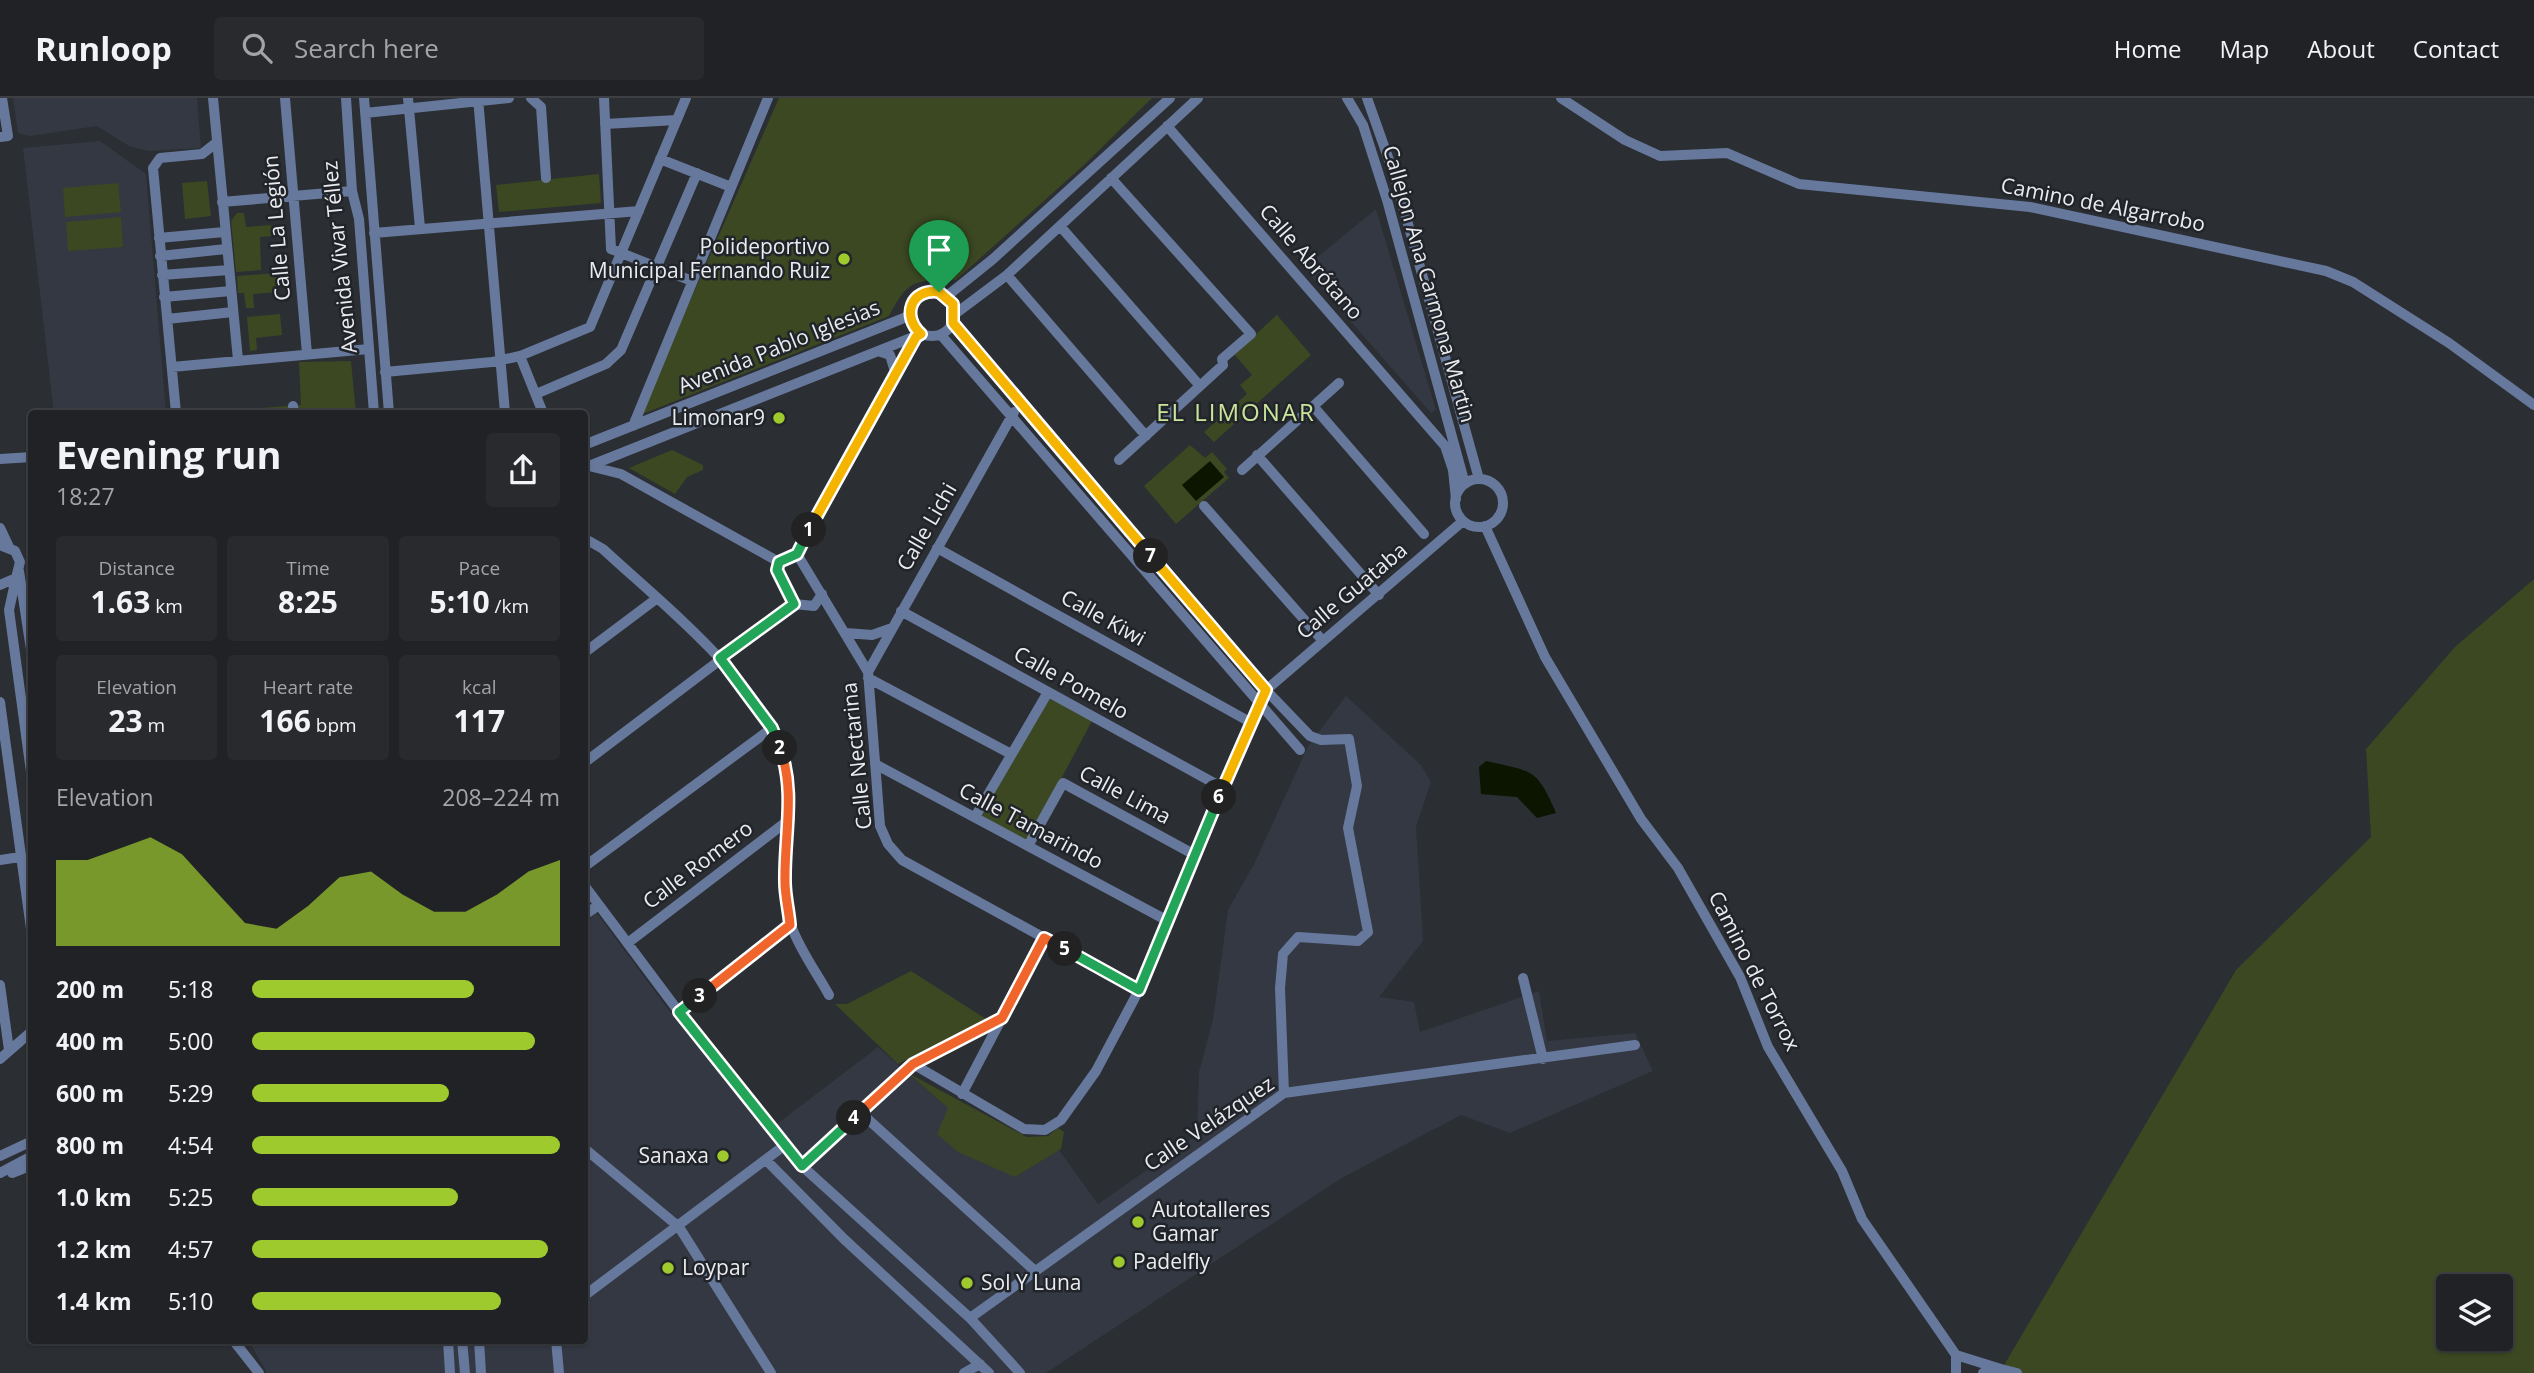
<!DOCTYPE html>
<meta charset="utf-8">
<style>
:root{--surface:#202226;--page:#282a2e;--text:#f1f3f6;--muted:#a2a4a7;--line:#3d3f43;--accent:#9eca2e}
body{margin:0;font-family:"Open Sans",sans-serif;background:var(--page);color:var(--text);height:100vh;display:flex;flex-direction:column;font-size:26px;white-space:nowrap}
*{box-sizing:border-box;margin:0}
p{font-size:23px;color:var(--muted)}
.icon{flex:none;width:38px;height:38px;fill:none;stroke:currentColor;stroke-width:2;stroke-linecap:round;stroke-linejoin:round}
.map{position:relative;flex:1;overflow:hidden}
.sheet{position:absolute;left:28px;top:312px;width:560px;height:934px;display:flex;flex-direction:column;background:var(--surface);border-radius:7px;box-shadow:0 2px 5px #0004,0 0 0 2px var(--line)}
.sheet>*{flex:none}
.buttons{position:absolute;left:2436px;top:1176px;display:grid;gap:14px}
.buttons a{display:grid;place-items:center;width:77px;height:77px;border-radius:7px;background:var(--surface);box-shadow:0 2px 5px #0004,0 0 0 2px var(--line);font-size:35px}
.pin{position:absolute;display:grid;place-items:center;width:60px;height:60px;color:#fff;margin:-72px -30px;border-radius:50% 50% 50% 0;rotate:-45deg;box-shadow:0 0 7px #0007}
.pin .icon{rotate:45deg}
.km{position:absolute;width:35px;height:35px;margin:-18px;border-radius:50%;background:#222;color:#fff;font-size:19px;line-height:35px;text-align:center}
.round{display:grid;place-items:center;flex:none;width:74px;height:74px;border-radius:7px;background:var(--page)}
.head{display:flex;align-items:center;justify-content:space-between;height:119px;padding:0 28px}
h1{font-size:38px;font-weight:700;line-height:52px}
.metrics{display:grid;grid-template-columns:repeat(3,1fr);gap:10px;height:119px;padding:7px 28px}
.metrics div{display:grid;align-content:center;border-radius:7px;background:var(--page);text-align:center}
.metrics b{font-size:30px;font-weight:700}
.metrics small{font-size:19px;font-weight:400}
.metrics p{font-size:19px}
.chart{height:196px;padding:14px 28px}
.chart p{display:flex;justify-content:space-between}
.chart svg{width:100%;height:126px;margin-top:7px;fill:var(--accent);opacity:.7}
ul{padding:0 28px;list-style:none;font-size:23px}
li{display:grid;grid-template-columns:112px 84px 1fr;align-items:center;height:52px}
li i{height:18px;border-radius:9px;background:var(--accent)}
header{display:flex;align-items:center;gap:42px;box-sizing:border-box;height:98px;padding:0 35px;background:var(--surface);border-bottom:2px solid var(--line)}
header strong{font-size:33px}
nav{display:flex;gap:38px;margin-inline-start:auto;font-size:24px}
.search{width:490px;height:63px;background:var(--page);display:flex;align-items:center;gap:18px;box-sizing:border-box;padding:0 24px;border-radius:7px;color:var(--muted);font-size:26px}
.map>svg:first-child{display:block}
.built{fill:#333843}
.green{fill:#3b4822;fill-rule:evenodd}
.water{fill:#0c1500}
.lines{fill:none;stroke-linecap:round;stroke-linejoin:round}
.minor{stroke:#66789b;stroke-width:10}
.split-1-casing{stroke:#fff;stroke-width:14}
.split-2-casing{stroke:#fff;stroke-width:14}
.split-3-casing{stroke:#fff;stroke-width:14}
.split-4-casing{stroke:#fff;stroke-width:14}
.split-5-casing{stroke:#fff;stroke-width:14}
.split-6-casing{stroke:#fff;stroke-width:14}
.split-7-casing{stroke:#fff;stroke-width:14}
.split-8-casing{stroke:#fff;stroke-width:14}
.split-1{stroke:#f5b400;stroke-width:9}
.split-2{stroke:#22a559;stroke-width:9}
.split-3{stroke:#f0652b;stroke-width:9}
.split-4{stroke:#22a559;stroke-width:9}
.split-5{stroke:#f0652b;stroke-width:9}
.split-6{stroke:#22a559;stroke-width:9}
.split-7{stroke:#f5b400;stroke-width:9}
.split-8{stroke:#f5b400;stroke-width:9}
.poi-dot{fill:#9eca2e;stroke:#212429;stroke-width:2.5}
.labels{text-anchor:middle;stroke-width:5;stroke-linejoin:round;paint-order:stroke}
.street-label{font-size:21px;fill:#eaecf0;stroke:#212429}
.poi-label{font-size:21px;fill:#eaecf0;stroke:#212429;text-anchor:start}
.quarter-label{font-size:24px;letter-spacing:2px;fill:#cbe59c;stroke:#212429}
</style>
<header>
<strong>Runloop</strong>
<div class="search"><svg class="icon" aria-label="search" viewBox="0 0 24 24"><circle cx="10" cy="10" r="6"/><path d="M15 15l6 6"/></svg>Search here</div>
<nav><a>Home</a><a>Map</a><a>About</a><a>Contact</a></nav>
</header>
<div class="map">
<svg width="2534" height="1275" viewBox="0 0 2534 1275">
<rect width="100%" height="100%" fill="#2b2e33"/>
<!-- built -->
<path class="built" d="M13,0H197L201,50L148,53L129,48L97,28L30,38L18,35Z
M100,43L146,76L166,315H54L23,50Z
M1376,111L1436,312L1431,315L1304,170Z
M1346,598L1421,667L1431,684L1416,729L1423,843L1379,899L1414,904L1420,934L1539,893L1547,943L1635,935L1653,973L1510,1035L1461,1017L1340,1081L1046,1275H267L249,1243L584,1242L585,799L668,911L769,1032L878,949L948,1010L1015,1079L1059,1052L1098,1106L1197,1037L1199,974L1213,922L1228,812L1255,764L1308,648Z"/>
<!-- green -->
<path class="green" d="M779,0H1152L1085,66L956,182C915,182 908,181 889,218L640,317Z
M599,76L601,105L499,114L496,87Z
M207,83L211,118L185,121L182,85Z
M118,85L121,114L65,119L63,90Z
M237,115H244L246,129L271,127L272,138L260,139L261,172L236,174L231,123Z
M121,119L123,149L68,153L66,124Z
M276,175L278,194L253,196L254,210H246L244,195H238L237,178Z
M280,216L282,237L256,240L257,252L250,253L247,219Z
M1277,217L1311,257L1214,344L1204,334L1247,296L1240,287L1252,277L1234,256Z
M351,263L356,315H196L301,307L299,264Z
M1190,347L1205,360L1212,354L1227,371L1224,374L1229,380L1176,426L1144,388Z
M672,352L703,367V372L687,379L675,396L629,370Z
M2534,481V1275H2017L2003,1269L2236,872L2371,739L2366,651L2455,549ZM2448,1188H2501V1241H2448Z
M1048,598L1093,621L1027,745L979,718Z
M911,873L986,921L898,966L835,906H847Z
M908,975L1027,1039L1048,1038L1058,1030L1064,1034L1061,1051L1015,1079L958,1054L937,1036L948,1010Z"/>
<!-- water -->
<path class="water" d="M1210,363L1224,379L1196,403L1182,387Z
M1486,663C1533,674 1536,669 1556,715L1537,720L1517,699L1481,696L1479,669Z"/>
<g class="lines">
<!-- minor -->
<path class="minor" d="M213,0L238,262
M285,0L307,256
M346,0L352,93L359,121L374,315
M364,0L389,315
M408,0L420,130
M478,0L505,315
M531,0L541,9L546,80
M604,0L611,151L692,183
M1347,0L1363,27L1387,102L1465,386
M1367,0L1395,79L1479,381
M1561,0L1625,42L1660,58L1727,55L1799,86L2030,109L2326,173L2353,184L2449,245L2534,307
M365,15L509,0
M605,26L677,22
M1167,28L1445,348L1453,372L1456,401
M0,39L8,38L2,0
M660,61L731,89
M1111,80L1251,236L1222,261L1223,267L1119,362
M222,104L352,93
M1060,128L1200,288
M374,135L639,113
M159,140L224,134
M160,158L226,151
M162,177L229,172
M1007,177L1146,338
M909 215a23 23 0 1 1 46 0a23 23 0 1 1-46 0Z
M947,198L993,161L1170,0
M164,199L231,193
M955,216L1007,177L1198,0
M167,221L233,214
M953,225L1266,592L1310,638L1321,642L1349,641L1357,688L1348,730L1368,834L1358,843L1298,839L1283,856L1280,890L1284,995
M941,237L1300,652
M878,253L890,257L896,277
M520,258L543,315
M172,269L369,251
M385,274L492,264L520,258L590,229L686,0
M536,296L606,266L621,252L697,75
M293,308L294,315
M1313,308L1424,436
M176,315L153,70L160,60L202,56L216,45
M633,328L768,0
M584,347L909,218
M1257,357L1379,497
M0,361L32,359
M589,368L621,376L779,464
M584,370L921,236
M1242,372L1339,285
M1455 405a24 24 0 1 1 48 0a24 24 0 1 1-48 0Z
M1204,408L1323,543
M1485,428L1545,559L1641,721L1678,770L1740,879L1768,949L1842,1073L1862,1121L1956,1257V1275
M0,430L9,449
M584,444L589,443L603,451C662,506 763,584 785,663C799,716 772,775 791,827C799,851 817,875 829,897
M0,447L15,453L20,464L16,480L0,487
M937,450L1250,624
M797,456L916,239
M19,473L32,558
M16,480L9,512L32,681
M822,496L814,508L794,506L777,472L779,464L797,456L868,574L880,728L888,746L902,762L1139,892
M901,513L1223,690
M846,535L872,537L892,530
M584,555L656,501
M868,574L1014,314
M868,580L1011,656
M0,604L32,838
M584,665L794,506
M875,666L1168,823
M975,719L1048,594
M1028,748L1063,685L1195,757
M0,762L20,759
M584,769L772,630
M584,787L679,914L802,1068L970,1220L1020,1275
M584,817L599,807
M629,844L790,721
M1523,880L1543,961
M0,887L9,952
M679,914L790,826
M0,961L32,933
M913,966L1024,1031L1045,1032L1061,1022L1096,973L1139,892L1266,592L1463,423
M962,996L1044,840
M860,1014L1035,1173
M584,1050L679,1129L771,1275
M0,1058L32,1043
M766,1062L844,1141L989,1275
M802,1068L913,966L1002,921
M0,1075L32,1058
M12,1075L32,1067
M584,1198L785,1047
M970,1220L1284,995L1635,947
M233,1242L259,1275
M448,1242L450,1275
M462,1242L465,1275
M479,1242L481,1275
M556,1242L559,1275
M1956,1257L2001,1271
M964,1275L980,1266
M1983,1275L2001,1271L2017,1275"/>
</g>
<g class="lines">
<!-- split-1 casing -->
<g class="split-1-casing">
<path id="split-1" d="M809,432L916,239L921,236C901,218 911,190 939,194"/>
</g>
<!-- split-2 casing -->
<g class="split-2-casing">
<path id="split-2" d="M780,650L772,630L720,560L794,506L777,472L779,464L797,456L809,432"/>
</g>
<!-- split-3 casing -->
<g class="split-3-casing">
<path id="split-3" d="M700,898L790,827C789,813 785,798 785,784C784,738 796,694 780,650"/>
</g>
<!-- split-4 casing -->
<g class="split-4-casing">
<path id="split-4" d="M700,898L679,914L802,1068L854,1020"/>
</g>
<!-- split-5 casing -->
<g class="split-5-casing">
<path id="split-5" d="M854,1020L913,966L1002,920L1044,840L1065,851"/>
</g>
<!-- split-6 casing -->
<g class="split-6-casing">
<path id="split-6" d="M1065,851L1139,892L1219,699"/>
</g>
<!-- split-7 casing -->
<g class="split-7-casing">
<path id="split-7" d="M1151,458L1266,592L1219,699"/>
</g>
<!-- split-8 casing -->
<g class="split-8-casing">
<path id="split-8" d="M939,194L953,206V225L1151,458"/>
</g>
<!-- split-1 -->
<use href="#split-1" class="split-1"/>
<!-- split-2 -->
<use href="#split-2" class="split-2"/>
<!-- split-3 -->
<use href="#split-3" class="split-3"/>
<!-- split-4 -->
<use href="#split-4" class="split-4"/>
<!-- split-5 -->
<use href="#split-5" class="split-5"/>
<!-- split-6 -->
<use href="#split-6" class="split-6"/>
<!-- split-7 -->
<use href="#split-7" class="split-7"/>
<!-- split-8 -->
<use href="#split-8" class="split-8"/>
</g>
<!-- markers -->
<g class="poi-dot">
<circle cx="844" cy="161" r="7"/>
<circle cx="779" cy="320" r="7"/>
<circle cx="723" cy="1058" r="7"/>
<circle cx="1138" cy="1124" r="7"/>
<circle cx="1119" cy="1164" r="7"/>
<circle cx="668" cy="1170" r="7"/>
<circle cx="967" cy="1185" r="7"/>
</g>
<g class="labels">
<!-- street labels -->
<g class="street-label">
<text transform="translate(2103 107) rotate(11)" y="7">Camino de Algarrobo</text>
<text transform="translate(277 130) rotate(-95)" y="7">Calle La Legión</text>
<text transform="translate(340 159) rotate(-96)" y="7">Avenida Vivar Téllez</text>
<text transform="translate(1311 164) rotate(49)" y="7">Calle Abrótano</text>
<text transform="translate(1429 186) rotate(74)" y="7">Callejon Ana Carmona Martin</text>
<text transform="translate(779 249) rotate(-22)" y="7">Avenida Pablo Iglesias</text>
<text transform="translate(927 429) rotate(-60)" y="7">Calle Lichi</text>
<text transform="translate(1352 493) rotate(-40)" y="7">Calle Guataba</text>
<text transform="translate(1103 520) rotate(29)" y="7">Calle Kiwi</text>
<text transform="translate(1071 585) rotate(29)" y="7">Calle Pomelo</text>
<text transform="translate(857 658) rotate(-96)" y="7">Calle Nectarina</text>
<text transform="translate(1125 697) rotate(28)" y="7">Calle Lima</text>
<text transform="translate(1031 728) rotate(28)" y="7">Calle Tamarindo</text>
<text transform="translate(698 767) rotate(-37)" y="7">Calle Romero</text>
<text transform="translate(1754 873) rotate(63)" y="7">Camino de Torrox</text>
<text transform="translate(1209 1026) rotate(-34)" y="7">Calle Velázquez</text>
</g>
<!-- poi labels -->
<g class="poi-label">
<text x="830" y="156" text-anchor="end">Polideportivo<tspan x="830" dy="24">Municipal Fernando Ruiz</tspan></text>
<text x="765" y="327" text-anchor="end">Limonar9</text>
<text x="709" y="1065" text-anchor="end">Sanaxa</text>
<text x="1152" y="1119">Autotalleres<tspan x="1152" dy="24">Gamar</tspan></text>
<text x="1133" y="1171">Padelfly</text>
<text x="682" y="1177">Loypar</text>
<text x="981" y="1192">Sol Y Luna</text>
</g>
<!-- quarter labels -->
<g class="quarter-label">
<text x="1236" y="323">EL LIMONAR</text>
</g>
</g>
</svg>
<div class="buttons">
<a><svg class="icon" aria-label="layers" viewBox="0 0 24 24"><path d="M12 4l9 5-9 5-9-5zM3 14l9 5 9-5"/></svg></a>
</div>
<div class="pin" style="left:939px;top:194px;background:#1e9e55"><svg class="icon" aria-label="arrive" viewBox="0 0 24 24"><path d="M6 21V4h12l-3 4 3 4H6"/></svg></div>
<b class="km" style="left:809px;top:432px">1</b>
<b class="km" style="left:780px;top:650px">2</b>
<b class="km" style="left:700px;top:898px">3</b>
<b class="km" style="left:854px;top:1020px">4</b>
<b class="km" style="left:1065px;top:851px">5</b>
<b class="km" style="left:1219px;top:699px">6</b>
<b class="km" style="left:1151px;top:458px">7</b>
<section class="sheet">
<div class="head"><div><h1>Evening run</h1><p>18:27</p></div><a class="round"><svg class="icon" aria-label="share" viewBox="0 0 24 24"><path d="M12 15V3M7 8l5-5 5 5M5 13v7h14v-7"/></svg></a></div>
<div class="metrics">
<div><p>Distance</p><b>1.63<small> km</small></b></div>
<div><p>Time</p><b>8:25</b></div>
<div><p>Pace</p><b>5:10<small> /km</small></b></div>
</div>
<div class="metrics">
<div><p>Elevation</p><b>23<small> m</small></b></div>
<div><p>Heart rate</p><b>166<small> bpm</small></b></div>
<div><p>kcal</p><b>117</b></div>
</div>
<div class="chart"><p><span>Elevation</span>208–224 m</p>
<svg viewBox="0 0 160 44" preserveAspectRatio="none"><path d="M0 44V14L10 14L20 10L30 6L40 12L50 24L60 36L70 38L80 30L90 20L100 18L110 26L120 32L130 32L140 26L150 18L160 14V44z"/></svg>
</div>
<ul>
<li><b>200 m</b>5:18<i style="width:72%"></i></li>
<li><b>400 m</b>5:00<i style="width:92%"></i></li>
<li><b>600 m</b>5:29<i style="width:64%"></i></li>
<li><b>800 m</b>4:54<i style="width:100%"></i></li>
<li><b>1.0 km</b>5:25<i style="width:67%"></i></li>
<li><b>1.2 km</b>4:57<i style="width:96%"></i></li>
<li><b>1.4 km</b>5:10<i style="width:81%"></i></li>
</ul>
</section>
</div>
